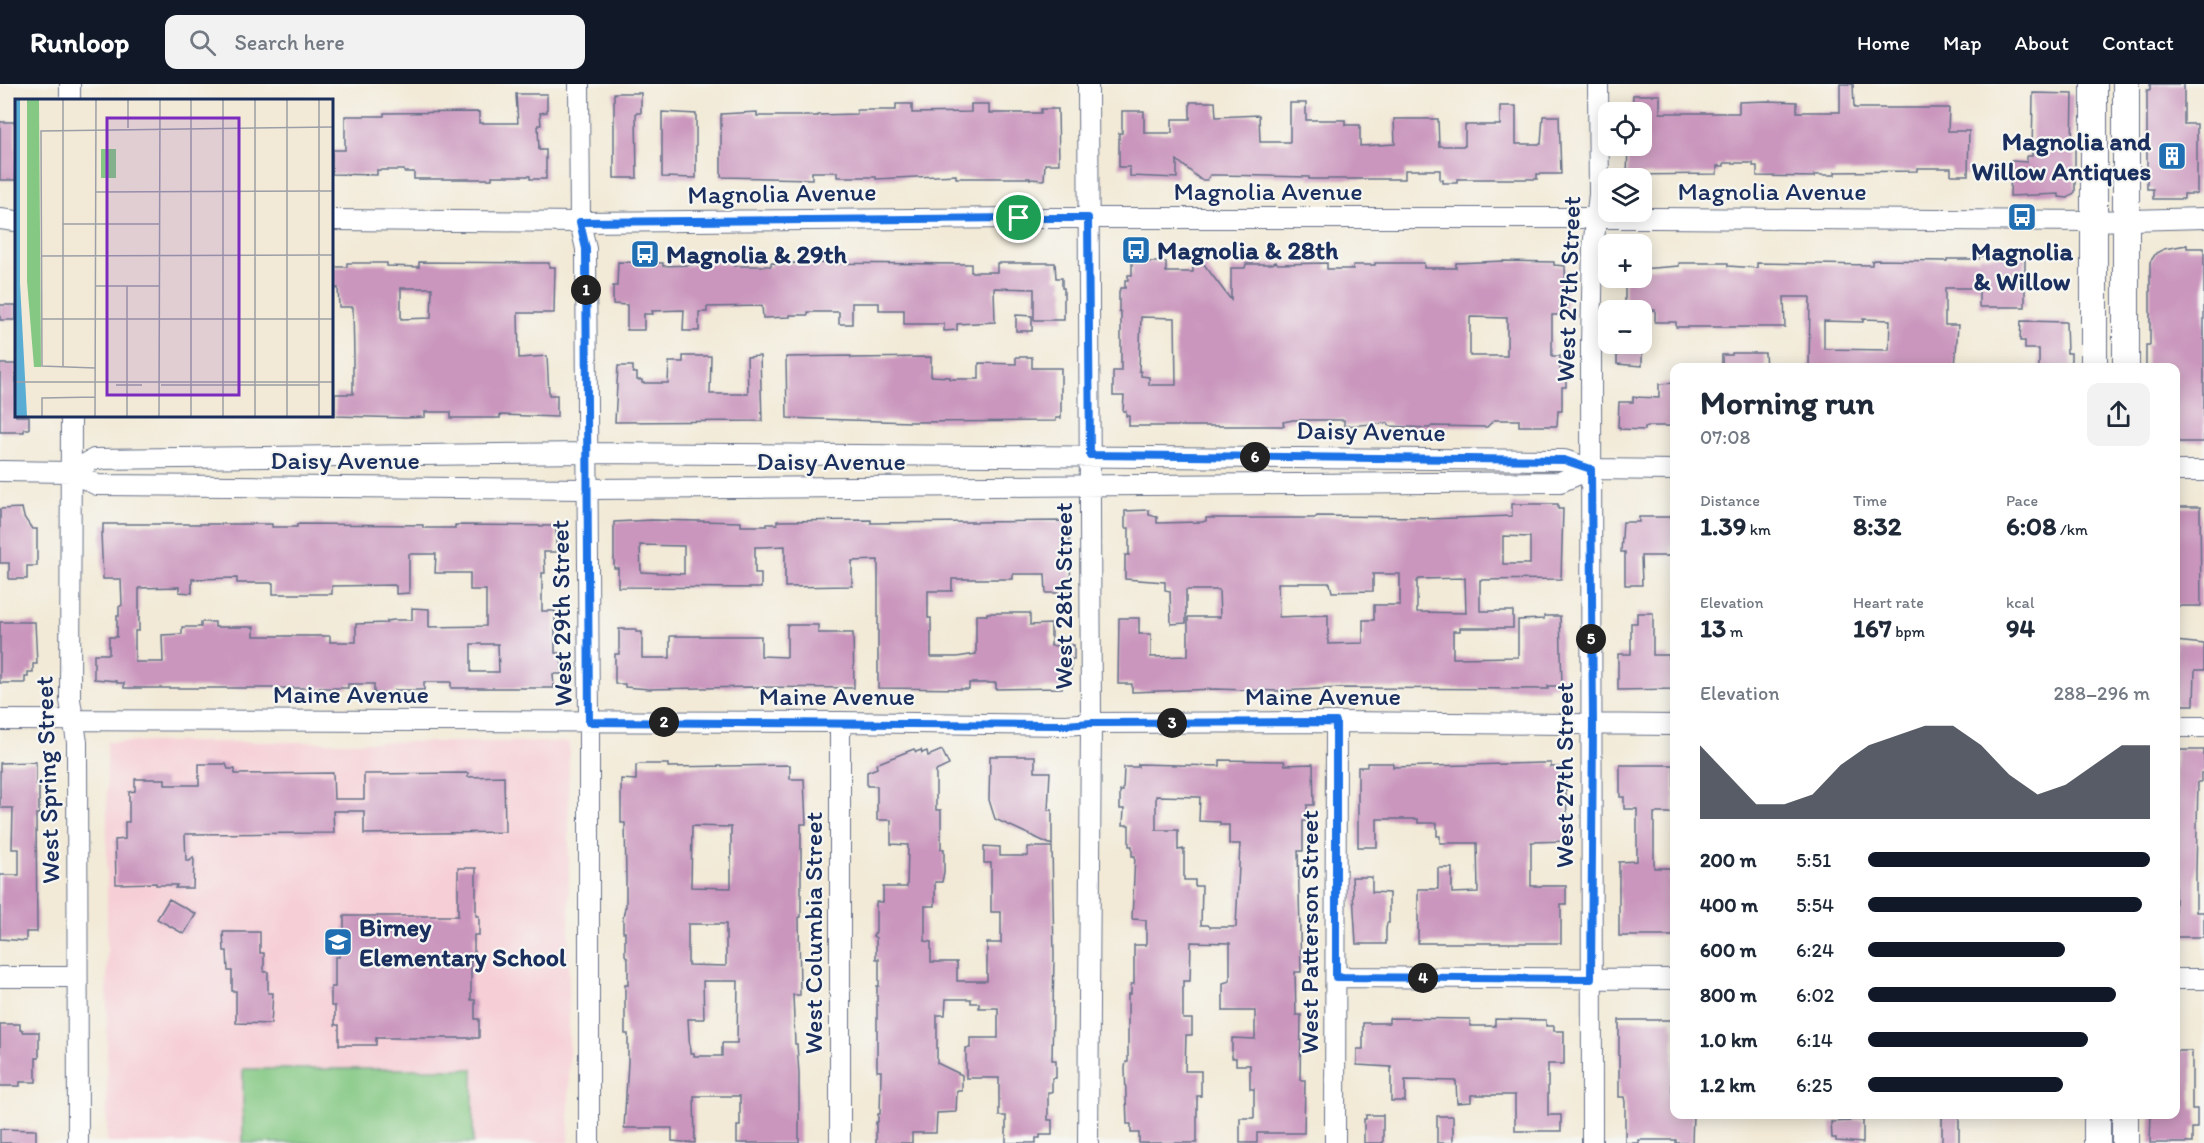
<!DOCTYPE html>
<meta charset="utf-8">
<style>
:root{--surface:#fff;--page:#f2f2f3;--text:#1f2937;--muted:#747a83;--accent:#111827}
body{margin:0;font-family:Itim,sans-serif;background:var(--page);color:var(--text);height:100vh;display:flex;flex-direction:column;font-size:22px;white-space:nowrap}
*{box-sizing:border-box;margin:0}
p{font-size:20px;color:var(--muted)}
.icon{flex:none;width:33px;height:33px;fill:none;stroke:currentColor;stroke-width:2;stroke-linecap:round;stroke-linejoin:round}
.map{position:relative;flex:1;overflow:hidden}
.details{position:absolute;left:1670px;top:279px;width:510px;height:756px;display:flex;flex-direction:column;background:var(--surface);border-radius:12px;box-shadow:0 3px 15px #0003}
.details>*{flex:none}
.controls{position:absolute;left:1598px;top:18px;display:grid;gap:12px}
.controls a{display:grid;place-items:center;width:54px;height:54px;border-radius:12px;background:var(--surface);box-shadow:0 3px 15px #0003;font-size:30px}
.pin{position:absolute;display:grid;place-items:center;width:51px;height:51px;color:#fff;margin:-26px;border:3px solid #fff;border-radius:50%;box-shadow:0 2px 6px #0007}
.km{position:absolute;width:30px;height:30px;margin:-15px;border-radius:50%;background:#222;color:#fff;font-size:16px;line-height:30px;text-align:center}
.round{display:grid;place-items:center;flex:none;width:63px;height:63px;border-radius:12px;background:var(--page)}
.summary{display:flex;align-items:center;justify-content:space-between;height:102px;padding:0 30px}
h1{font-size:33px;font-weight:700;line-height:45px}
.stats{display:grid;grid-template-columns:repeat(3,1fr);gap:9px;height:102px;padding:6px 30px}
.stats div{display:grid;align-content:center}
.stats b{font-size:26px;font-weight:700}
.stats small{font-size:16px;font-weight:400}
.stats p{font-size:16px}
.chart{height:168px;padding:12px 30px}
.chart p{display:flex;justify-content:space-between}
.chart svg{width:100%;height:108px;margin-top:6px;fill:var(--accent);opacity:.7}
ul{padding:0 30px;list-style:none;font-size:20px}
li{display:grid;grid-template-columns:96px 72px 1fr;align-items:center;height:45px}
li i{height:15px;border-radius:8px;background:var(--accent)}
header{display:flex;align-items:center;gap:36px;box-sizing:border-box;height:84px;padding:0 30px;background:var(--accent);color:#fff}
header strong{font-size:28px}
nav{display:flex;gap:33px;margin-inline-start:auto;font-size:21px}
.search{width:420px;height:54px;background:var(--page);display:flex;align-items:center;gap:15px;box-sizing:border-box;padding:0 21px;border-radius:12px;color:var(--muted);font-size:22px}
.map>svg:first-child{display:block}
.built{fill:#f6cfd6}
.green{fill:#84c883;stroke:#507c70;stroke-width:1.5}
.building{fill:#ca96bd;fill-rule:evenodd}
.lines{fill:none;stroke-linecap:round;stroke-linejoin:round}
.minor-casing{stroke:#667088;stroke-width:22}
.major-casing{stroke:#667088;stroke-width:28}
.minor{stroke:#fff;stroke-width:20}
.major{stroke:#fff;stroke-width:26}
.route-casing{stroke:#fff;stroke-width:12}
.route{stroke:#1a73e8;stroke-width:8}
.labels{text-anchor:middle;stroke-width:4.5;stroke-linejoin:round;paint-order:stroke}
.poi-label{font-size:26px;font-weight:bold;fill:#1b2f5e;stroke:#f6f6f2;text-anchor:start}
.street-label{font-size:26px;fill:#1b2f5e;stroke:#f6f6f2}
.inset-road{fill:none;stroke:#9c9fa7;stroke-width:1.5}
.view{fill:#7b2cbf;fill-opacity:0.15;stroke:#7b2cbf;stroke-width:3}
.inset-edge{fill:none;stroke:#1b2f5e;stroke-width:3}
</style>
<header>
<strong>Runloop</strong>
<div class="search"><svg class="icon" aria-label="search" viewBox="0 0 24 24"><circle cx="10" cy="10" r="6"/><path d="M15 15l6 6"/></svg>Search here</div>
<nav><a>Home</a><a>Map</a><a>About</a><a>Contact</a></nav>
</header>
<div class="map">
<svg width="2204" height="1059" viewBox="0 0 2204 1059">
<rect width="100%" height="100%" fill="#f6f6f2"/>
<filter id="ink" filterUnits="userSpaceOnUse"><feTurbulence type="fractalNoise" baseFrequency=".0167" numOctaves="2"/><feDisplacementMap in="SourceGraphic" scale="12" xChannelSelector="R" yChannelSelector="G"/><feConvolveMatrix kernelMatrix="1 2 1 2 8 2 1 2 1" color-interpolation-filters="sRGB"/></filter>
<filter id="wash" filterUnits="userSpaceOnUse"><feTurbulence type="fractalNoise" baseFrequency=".008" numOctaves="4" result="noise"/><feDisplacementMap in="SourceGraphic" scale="24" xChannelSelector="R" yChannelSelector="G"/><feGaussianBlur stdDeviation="1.35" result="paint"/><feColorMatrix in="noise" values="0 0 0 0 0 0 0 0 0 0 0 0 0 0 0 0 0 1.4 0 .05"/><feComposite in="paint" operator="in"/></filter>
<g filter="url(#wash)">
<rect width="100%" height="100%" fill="#f2ead7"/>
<!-- built -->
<path class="built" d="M107,658H569V1059H107Z"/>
<!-- green -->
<path class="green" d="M243,985H473V1059H243Z"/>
<g id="blocks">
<!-- building -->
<path class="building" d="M1840,0H1853L1854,24H1949L1948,47H1969L1968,91H1951V84H1917V87L1835,88V91H1814V93L1757,92V82H1753V79H1724V82H1717V90L1627,91L1628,62H1641V28H1632L1633,11H1660V29H1739V18L1768,17L1797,18V28H1840Z
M2150,0H2184V40H2197V110H2184V115H2153V105H2147V6H2150Z
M614,9H641V29H636L637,94H614Z
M2033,9L2073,10L2072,64H2075V108L2068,114L2059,113V110L2010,112L2011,77L2027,78V72H2032Z
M516,10H547V28L540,29L541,41H538L539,66H546V95H530V92H492V95H414V88H404V86H377V91L332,90V66H345V32H384V29L479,28V39H518Z
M1190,18H1215L1216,33L1259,31L1260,58H1290V19H1306V36H1345V41H1360V62L1395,60L1394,35H1438L1439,62H1465V41H1500V22H1516V60H1541L1543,32H1559L1561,90H1537V95H1457V99H1443V96H1440V86H1405V95H1309V93L1219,91H1210L1207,96H1201L1177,76V94L1130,92V83H1119V49H1122V27H1144V49H1172V35H1190Z
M896,20H912V29L971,28V20H989V29H1041V25H1058L1059,80H1045L1044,96L1030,95V94H956V91L876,95V93H837V88H812V95L721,93V30L757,28V32H818V31L857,30V26H896Z
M662,28L696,30V94L662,93Z
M0,38H16V96H0Z
M2187,161V164H2204V358H2175V284H2146V261H2150V178L2156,169L2164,165Z
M2025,171V223H1979V204H1945V241H1958L1955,284H1809L1810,213H1784L1785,243H1676V238H1655V226H1625V194H1641V185L1679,182V179H1728V182L1757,184V179L1872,181V177L1875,176L1947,177V175H1979V172ZM1863,235L1890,236L1889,266L1824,265V237L1863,238Z
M1504,177L1554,178V181L1565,182L1567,231H1552V272H1560V287H1566V303H1562V327H1558L1557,342H1519V336H1494L1487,343L1432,342L1429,344L1390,342L1388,339L1344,342V336H1293L1283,338L1284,342H1129V332H1126V327H1123L1124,312H1113V287H1121V228L1119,227V209L1120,204H1125V196H1128V191H1132V178H1166V188H1193V179H1203L1231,216V184H1245L1246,180H1272L1276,178L1278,180L1327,179V185H1353V181H1375V179H1424V184H1456V179ZM1141,233L1175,234L1176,301H1149V293L1141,292V287H1139ZM1470,233L1507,234V272H1470Z
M419,178L549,179V183H555L554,229H518L519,274L547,272L549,311H557V333L500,331V334H451V328H425V333L406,334L335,332V310H353V273H354L353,223H339L338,204H334V183H347V179H387V182L419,183ZM401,204H432L431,234L401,235Z
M618,178L663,179V182L692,181L691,179H734V182H771V179L971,180V188H997V179H1055L1056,194H1062V204H1064V236H1034V205L994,204L995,238L957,240V246L944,247V240H904V226H879V219H852V240H839V228H808V231H790V233L763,234L762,222L707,223V228H699V247H683L684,226L652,227L653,230H644V246H627V221L613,220V202H617Z
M0,221H16V236H0Z
M1016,231L1032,232V247H1016Z
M2021,237L2066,238L2067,269H2071V284H2039V265H2025V257H2020Z
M1617,264H1642V282L1617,280Z
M1732,269H1765L1766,284H1722V271H1732Z
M683,272H711L710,310H748L747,273L760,272L762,337L615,338L618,282H633V289H637V296H642V299H668L669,278H683Z
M851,272V274L931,273V292L950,293V295H979V279L1016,280V273H1032V284H1061V334H1056V337L911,338L787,334L786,273Z
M0,280H16V332H29V345H24V348H0Z
M1674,299V342H1648L1645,343V346L1620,345V343H1618L1619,318H1633V313L1659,314V300Z
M1512,420H1558V425H1563L1561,495L1480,496V527H1513V544H1460V547H1453V574L1518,573V536L1544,535V532H1560L1562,602H1548V605L1339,604L1280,607L1216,605L1132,608V600H1118L1119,534H1139V550H1151V573L1188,572V533H1220L1219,506H1186V539L1171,540L1170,507L1165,506V498L1125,495V471H1129V444H1125V427L1149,426V431L1157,433V439L1202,438L1206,437V434H1315L1317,432L1428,433V435L1512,432ZM1503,452L1530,453V480H1503ZM1373,490H1400V521H1374V536H1363V559L1328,560V531L1279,533L1278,499H1330L1332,508L1373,507ZM1465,494L1466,529L1417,528V497L1419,495Z
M2175,423H2200L2201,522H2175Z
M22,424L24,433L32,445H37V482H27V495H9V479H0V425Z
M1639,433H1674V462H1671V472H1641L1642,501H1625V468H1621L1623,438H1639Z
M652,436L741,438V442H767V440H777V437L871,436V439L1069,437L1071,509H1046L1045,490H1013V495H952V507H928V534H931V573H957L976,570V531H987V529H1030V541L1051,540V562L1074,561V575H1071V591L1062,593V604L996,605V599H969V605L878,604V476L852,477V502L785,503V462L761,463H755V489H761V504L618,503V484H614V438ZM640,461L684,462V490L641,488Z
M103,440H272V443H297V440L423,441V444H455V441L556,442V468H544L545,489H542V527H555V569H562V590H553L554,604H451V598H424V606H395V609H374V600H348V604H124V599H117V597L94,595V570H109V553H117V532H119V523L122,521L121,495H103L101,449H103ZM409,470H436L435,489H470V506H486V542L429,543V525L412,524V536H394L387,537V539L356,540V558H330V552H254V543H215V538H201V543H182V550L162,551L163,578H135V547H139V504L179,503V508L192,509V495L237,494V499H273V510H332V502L394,501L396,502V510L409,509ZM471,560H498L499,588H471Z
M1637,529H1653V571H1669V575H1674V605L1618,606V570H1631V539H1637Z
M0,538H35L37,580H33V588H28V593H25V599H0Z
M787,541H818V549H853L854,604L751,603L649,605L625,603V600H615V570H619V545H636V548H642V574H670V552H761V572L787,573Z
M2175,557L2204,560V586H2195L2194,621H2175Z
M914,665L916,668L921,666L922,669L927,667L928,672L942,666L949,681L936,687V726H941V765H944V788L942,798H935V822H925V857L931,858V878H957V897H987V859H1001V828H991V779H984V762L1000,763V772H1028V763H1052L1054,872L1052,976H1056V994H1052V1008H1048V1036H1052V1051H1040V1054H1036V1059H1006V1032H999V994H966V964H970V954H998V924H979V919H971V915H946L945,931H937V979L962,991V1007H957L956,1028L937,1029L936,1049H912V1059H876V1038H878V1030H880L881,987H877V902H879V875H876V854L873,852L876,848V818H883V803H907L908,761L891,760V736H877V702H867V688L877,684L876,680Z
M2175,666H2204V689H2201V698H2198L2196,788V828H2204V853H2175Z
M990,672H1035V688H1050L1048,726H1052V761L995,735L989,716Z
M1220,676L1284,677L1285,681L1313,680L1314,721H1307V737H1303V767H1298L1301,888H1295L1296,931H1301L1300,996H1305L1304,1049H1257V1059H1240V1034H1254V1005H1250V981H1236V974H1232V954L1255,955V927H1223V899L1230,897V859L1191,858L1190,897H1183V935H1192V951H1186L1185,987H1201V1012H1197V1059H1139V1049H1131V1040H1127L1125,984L1126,978H1128V910H1131V900H1134V861H1146V836L1132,835L1135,772H1132V762H1129V741H1123L1124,725H1120V707H1123L1124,683H1138V680L1220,682ZM1156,712L1200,713L1199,737L1220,738V741H1229V760H1240L1236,843H1210L1208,841H1201L1202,802H1195V796H1184V765L1178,766V746H1156Z
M36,678V700H39V730H36L37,848H26V857L0,855V791H19V765H12L13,724H0V679Z
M1367,679H1393V683L1541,679H1551V683H1565L1568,757L1531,758V802H1566V820H1561V859H1418V805H1438V784H1452V809L1478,808L1477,759H1440V752H1437V739H1418V735H1377V763H1358V683H1367Z
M199,680H226L228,685H235V690L333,689L334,715H364V690L468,689V693L504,692L505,748L364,750V727H333L334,749L185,750L186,777H190L193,773L194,777L193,804H175L177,801H156V799L116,800L115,756L125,755V738H129V708L135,707V695H165V701H199Z
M640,680H668V683L790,681V695H804L806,740H801V833H799L800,911H793L795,960H797L799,990V1059H737V1042H740V1012H694L695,1059L672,1057V1044H624L628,978V950H625V901H628V875L625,871V848H623V834L625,823H626V793L625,739H621V695L636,696V681ZM692,742L731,743V804L691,803ZM688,840H726V882L688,881ZM703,897H738L737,959H722V972H694V969H690L688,935H704Z
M1620,681H1674V729H1654V784H1670V799H1674V852H1619V778L1637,777V725H1624V713H1620Z
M458,784H476V832H479V851H474V871H471V916H475V935H479V954H376V961H339V941H335V922H331V903H335V873H339L340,852H344V832H458Z
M1352,793H1372V808L1389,809V839H1387L1386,845V860H1356Z
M169,815L196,830L184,850L157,835Z
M223,848H260V869H264V888H268V909H273L271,940L236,939V907H232V887H228L227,867H224Z
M1389,934L1470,935V942H1495V935L1546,936V942H1554V947H1564V980H1548V1031H1561V1047H1515V1011H1471V1018L1457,1019L1456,997L1405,996V1017H1391V983L1357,981V965H1363V939H1389Z
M1619,936H1672V943H1674L1672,1007H1674V1030H1693L1692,1059H1676V1056H1639V1059H1625V1018L1624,1013H1619Z
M0,940H20V946H23V948H39V974H36V998H20V1002H0Z
M2175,967H2192V1025H2197V1044H2192V1059H2150L2151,1030H2175Z
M1942,1030H1959V1059H1942Z
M1366,1031H1383V1059H1364V1035H1366Z
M1437,1032H1453V1059H1437Z
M1848,1036H1863V1059L1836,1057V1054H1832L1831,1038L1849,1037Z
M0,1045L36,1046V1059H0Z"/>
</g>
</g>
<g filter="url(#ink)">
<use href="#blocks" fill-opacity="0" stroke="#667088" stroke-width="1.5"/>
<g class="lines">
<!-- minor casing -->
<g class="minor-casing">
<path id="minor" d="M579,0L580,138L586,165L589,637V1059
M70,16V0
M0,135L16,137
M332,136L580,138L1019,134H1656L2094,137L2204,134
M71,332L70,616L77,658L78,1059
M0,387L71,388L97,401L587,405L1560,398L1591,385
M2175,387H2204
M71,388L94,375L586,369L1564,376L1591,385L1674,386
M0,636L840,638L1066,641L1091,639L1336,638L1674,641
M840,638V1059
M2175,643H2204
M0,893H77
M1336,893L1674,895
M2175,895H2204
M1088,1059L1091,639L1088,0
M1335,1059L1336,638
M1592,1059L1591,261L1593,164L1599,110L1598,0"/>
</g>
<!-- major casing -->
<g class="major-casing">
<path id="major" d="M2094,284V0
M2126,284V0
M2097,1030V1059
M2125,1059V1030"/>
</g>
<!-- minor -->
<use href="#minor" class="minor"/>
<!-- major -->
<use href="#major" class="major"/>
</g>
</g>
<g class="lines" filter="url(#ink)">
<!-- route casing -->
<g class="route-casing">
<path id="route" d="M1019,134H1088L1090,371L1564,376L1591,385L1593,641L1591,895L1336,893V638L1091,639L1066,641L589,638L586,165L580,138Z"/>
</g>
<!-- route -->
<use href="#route" class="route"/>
</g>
<!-- icons -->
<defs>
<g id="building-square" transform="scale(1.5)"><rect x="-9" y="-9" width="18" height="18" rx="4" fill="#1f6fb2" stroke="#f6f6f2"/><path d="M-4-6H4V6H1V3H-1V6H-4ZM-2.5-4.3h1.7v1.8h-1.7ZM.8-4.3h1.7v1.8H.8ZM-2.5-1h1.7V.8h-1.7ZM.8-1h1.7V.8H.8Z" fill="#fff"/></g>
<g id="bus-square" transform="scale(1.5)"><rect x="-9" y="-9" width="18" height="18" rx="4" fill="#1f6fb2" stroke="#f6f6f2"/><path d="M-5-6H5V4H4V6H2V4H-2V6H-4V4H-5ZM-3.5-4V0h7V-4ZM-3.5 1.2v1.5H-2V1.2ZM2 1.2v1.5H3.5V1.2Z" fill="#fff"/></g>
<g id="school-square" transform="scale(1.5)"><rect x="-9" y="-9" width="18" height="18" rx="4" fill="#1f6fb2" stroke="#f6f6f2"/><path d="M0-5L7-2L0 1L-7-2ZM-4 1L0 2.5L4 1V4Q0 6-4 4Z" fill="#fff"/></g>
</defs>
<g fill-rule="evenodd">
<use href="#building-square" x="2172" y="72"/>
<use href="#bus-square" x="2022" y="133"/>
<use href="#bus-square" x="1136" y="166"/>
<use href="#bus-square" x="645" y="170"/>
<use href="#school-square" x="338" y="858"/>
</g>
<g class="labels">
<!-- poi labels -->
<g class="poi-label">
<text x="2151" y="66" text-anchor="end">Magnolia and<tspan x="2151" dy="30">Willow Antiques</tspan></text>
<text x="1157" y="175">Magnolia &amp; 28th</text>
<text x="2022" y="176" text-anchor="middle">Magnolia<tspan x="2022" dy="30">&amp; Willow</tspan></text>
<text x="666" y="179">Magnolia &amp; 29th</text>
<text x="359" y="852">Birney<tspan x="359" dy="30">Elementary School</tspan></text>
</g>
<!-- street labels -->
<g class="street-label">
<text x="1268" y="116">Magnolia Avenue</text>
<text x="1772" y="116">Magnolia Avenue</text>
<text transform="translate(782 109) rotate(-1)" y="9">Magnolia Avenue</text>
<text transform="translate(1568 205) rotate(-88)" y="9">West 27th Street</text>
<text transform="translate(1371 347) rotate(1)" y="9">Daisy Avenue</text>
<text x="345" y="385">Daisy Avenue</text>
<text x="831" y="386">Daisy Avenue</text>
<text transform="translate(1063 512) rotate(-90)" y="9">West 28th Street</text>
<text transform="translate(561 529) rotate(-91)" y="9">West 29th Street</text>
<text x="351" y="619">Maine Avenue</text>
<text x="837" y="621">Maine Avenue</text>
<text x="1323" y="621">Maine Avenue</text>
<text transform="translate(1564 691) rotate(-90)" y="9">West 27th Street</text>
<text transform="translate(47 696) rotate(-92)" y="9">West Spring Street</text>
<text transform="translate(1309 848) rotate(-90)" y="9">West Patterson Street</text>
<text transform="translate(813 849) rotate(-90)" y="9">West Columbia Street</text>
</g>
</g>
<!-- overview -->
<g transform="translate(15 15)">
<rect width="318" height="318" fill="#f2ead7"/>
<path d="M12,1H24L26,268H19L12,182ZM86,50H101V79H86Z" fill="#84c883"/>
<path d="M0,1H5V184L12,317H0Z" fill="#59add5"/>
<path class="inset-road" d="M48,1V267M113,1V29M208,1V317M272,1V317M176,28V317M81,93L318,92M48,125H144M27,157L318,156M80,187H144M176,218V1M27,220H318M80,269L27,267L26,32L318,28M0,283H318M101,286H127M146,286H304M27,317V299L80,298M80,317L81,1M112,317V187M144,317L145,1M240,317V1M304,317V1"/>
<path class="view" d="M92,19H224V296H92Z"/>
<rect width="318" height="318" class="inset-edge"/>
</g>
</svg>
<div class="controls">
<a><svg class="icon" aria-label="locate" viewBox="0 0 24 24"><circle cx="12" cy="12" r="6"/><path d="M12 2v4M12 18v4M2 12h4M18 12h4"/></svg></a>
<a><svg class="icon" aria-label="layers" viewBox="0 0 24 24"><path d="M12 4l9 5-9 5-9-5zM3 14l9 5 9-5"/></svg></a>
<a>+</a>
<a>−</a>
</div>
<div class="pin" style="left:1019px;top:134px;background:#1e9e55"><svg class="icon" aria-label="arrive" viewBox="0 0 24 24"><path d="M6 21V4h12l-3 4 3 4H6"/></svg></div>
<b class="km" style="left:586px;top:206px">1</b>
<b class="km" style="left:664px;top:638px">2</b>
<b class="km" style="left:1172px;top:639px">3</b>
<b class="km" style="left:1423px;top:894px">4</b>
<b class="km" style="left:1591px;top:555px">5</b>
<b class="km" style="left:1255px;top:373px">6</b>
<section class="details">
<div class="summary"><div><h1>Morning run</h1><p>07:08</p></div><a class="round"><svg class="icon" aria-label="share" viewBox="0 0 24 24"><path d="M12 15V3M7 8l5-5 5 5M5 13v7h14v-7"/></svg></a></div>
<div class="stats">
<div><p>Distance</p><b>1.39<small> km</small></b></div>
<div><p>Time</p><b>8:32</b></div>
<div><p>Pace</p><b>6:08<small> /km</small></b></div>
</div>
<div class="stats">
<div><p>Elevation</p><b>13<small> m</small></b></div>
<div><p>Heart rate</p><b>167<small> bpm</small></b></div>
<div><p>kcal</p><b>94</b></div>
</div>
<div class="chart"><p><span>Elevation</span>288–296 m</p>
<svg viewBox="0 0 160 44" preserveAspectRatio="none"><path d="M0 44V14L10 26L20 38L30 38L40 34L50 22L60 14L70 10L80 6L90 6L100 14L110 26L120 34L130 30L140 22L150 14L160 14V44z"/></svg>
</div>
<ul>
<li><b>200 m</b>5:51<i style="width:100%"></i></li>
<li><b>400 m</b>5:54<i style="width:97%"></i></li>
<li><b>600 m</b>6:24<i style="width:70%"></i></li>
<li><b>800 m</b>6:02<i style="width:88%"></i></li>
<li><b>1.0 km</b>6:14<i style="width:78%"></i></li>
<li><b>1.2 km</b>6:25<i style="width:69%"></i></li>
</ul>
</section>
</div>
